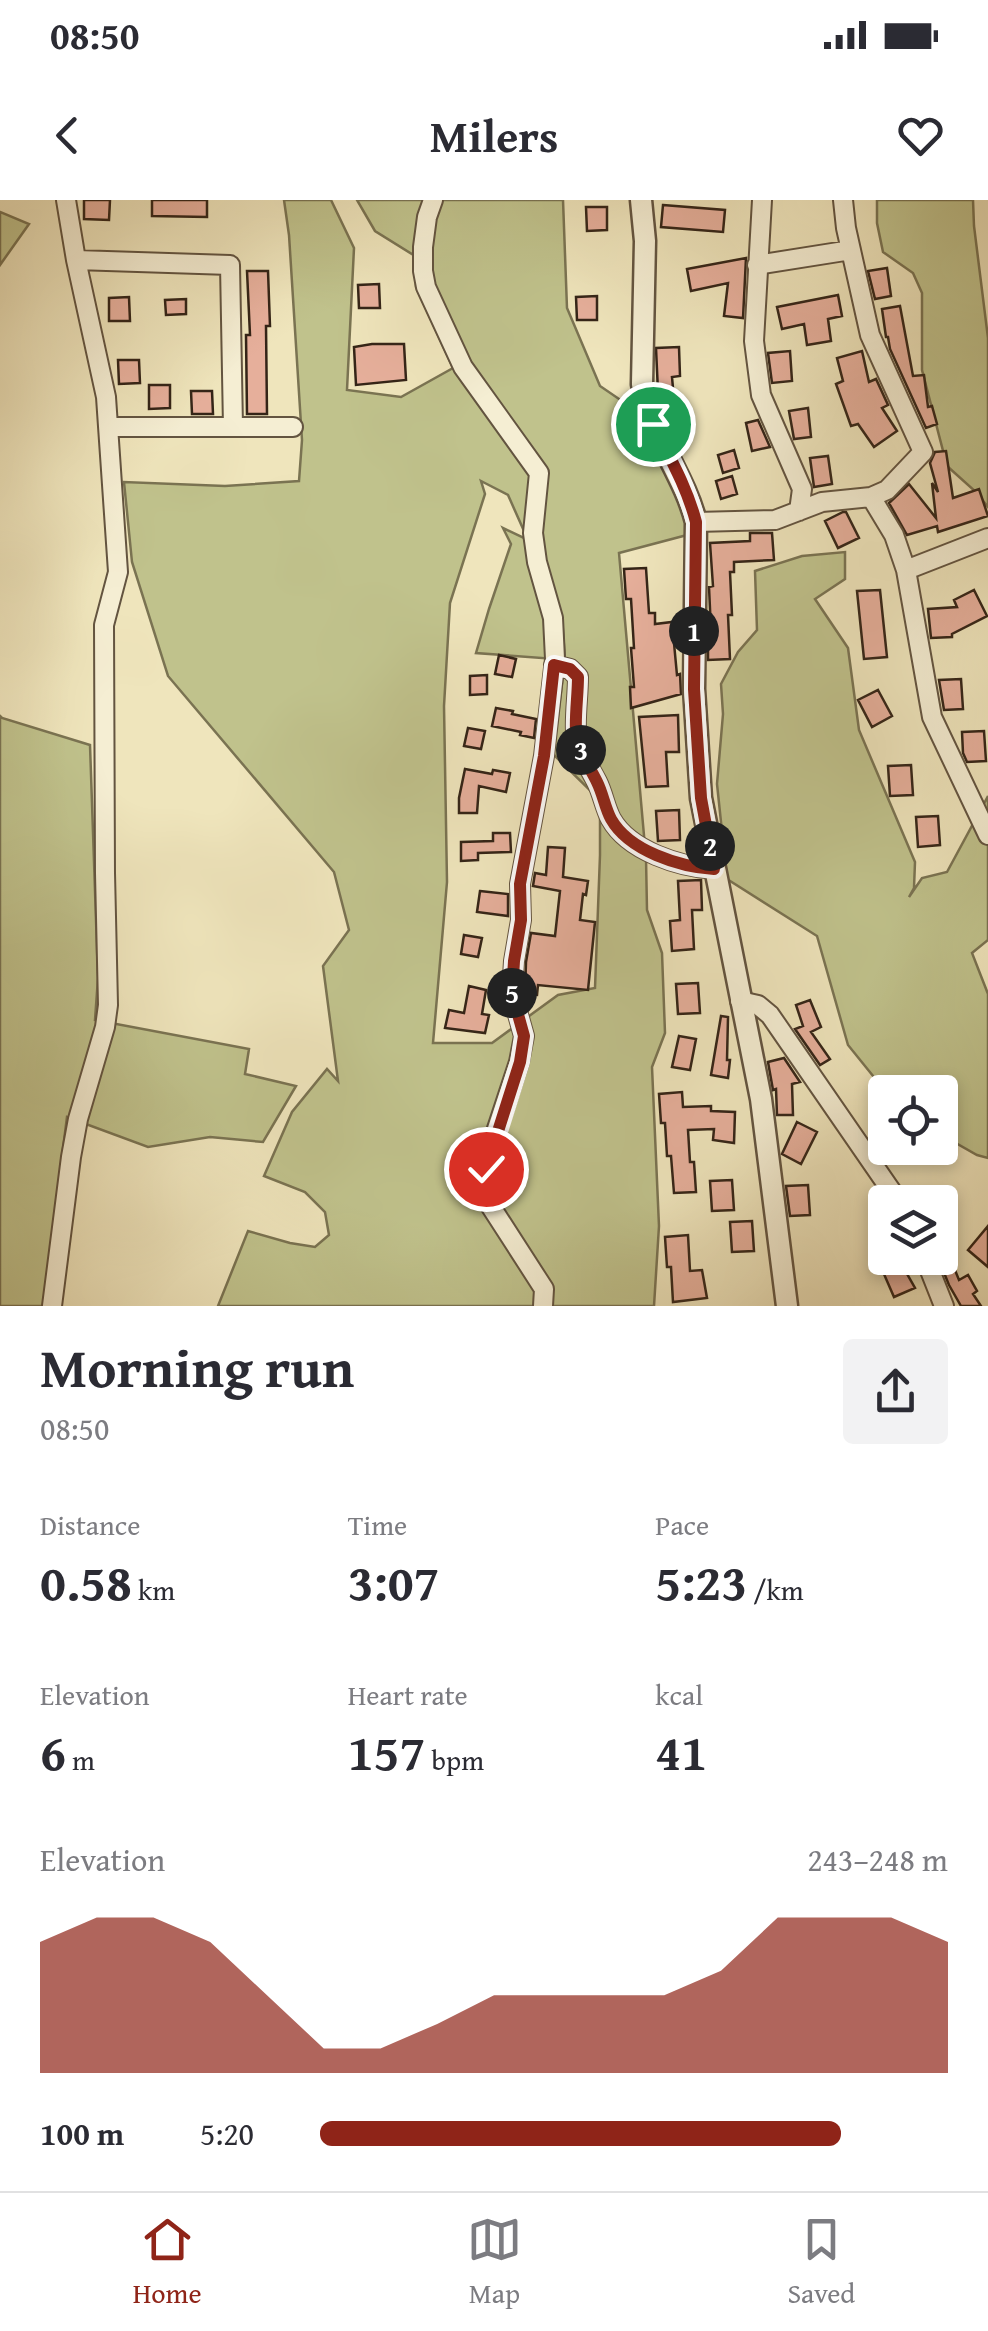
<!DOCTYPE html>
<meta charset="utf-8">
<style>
:root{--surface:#fff;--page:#f2f2f3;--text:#2b2b33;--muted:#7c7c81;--line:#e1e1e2;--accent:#8f2418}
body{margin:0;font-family:"Gentium Book Plus",serif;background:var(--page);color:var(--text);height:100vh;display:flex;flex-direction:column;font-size:38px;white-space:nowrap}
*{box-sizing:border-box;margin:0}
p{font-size:32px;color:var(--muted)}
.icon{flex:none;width:55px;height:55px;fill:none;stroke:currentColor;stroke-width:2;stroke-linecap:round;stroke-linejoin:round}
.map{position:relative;height:1106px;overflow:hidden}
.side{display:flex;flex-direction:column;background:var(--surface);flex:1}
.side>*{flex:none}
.fabs{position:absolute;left:868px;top:875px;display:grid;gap:20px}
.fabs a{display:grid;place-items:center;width:90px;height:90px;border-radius:10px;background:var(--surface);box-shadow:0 5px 15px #0003;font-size:50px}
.pin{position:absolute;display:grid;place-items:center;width:85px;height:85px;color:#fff;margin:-42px;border:5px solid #fff;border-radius:50%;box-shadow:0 2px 10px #0007}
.km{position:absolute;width:50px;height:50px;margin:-25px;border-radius:50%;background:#222;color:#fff;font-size:28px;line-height:50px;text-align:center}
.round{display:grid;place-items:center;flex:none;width:105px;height:105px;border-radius:10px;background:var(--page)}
.overview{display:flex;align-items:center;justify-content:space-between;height:170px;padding:0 40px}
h1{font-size:55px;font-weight:700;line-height:75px}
.metrics{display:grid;grid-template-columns:repeat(3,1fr);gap:15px;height:170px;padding:10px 40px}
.metrics div{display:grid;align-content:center}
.metrics b{font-size:50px;font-weight:700}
.metrics small{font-size:28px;font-weight:400}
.metrics p{font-size:28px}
.chart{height:280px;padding:20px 40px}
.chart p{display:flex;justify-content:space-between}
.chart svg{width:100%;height:180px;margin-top:10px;fill:var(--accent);opacity:.7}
ul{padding:0 40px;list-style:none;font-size:32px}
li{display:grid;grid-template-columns:160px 120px 1fr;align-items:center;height:75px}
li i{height:25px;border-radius:12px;background:var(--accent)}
.status{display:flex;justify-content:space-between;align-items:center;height:70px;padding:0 50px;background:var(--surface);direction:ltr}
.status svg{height:28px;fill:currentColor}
header{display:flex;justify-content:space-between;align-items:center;height:130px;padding:0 40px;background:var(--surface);font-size:45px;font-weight:700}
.dock{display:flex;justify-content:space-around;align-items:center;height:140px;border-top:2px solid var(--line);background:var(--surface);font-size:28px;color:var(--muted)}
.dock a{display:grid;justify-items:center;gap:5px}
.dock .active{color:var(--accent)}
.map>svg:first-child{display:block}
.green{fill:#c0c28c;stroke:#7a7352;stroke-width:2.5;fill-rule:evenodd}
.building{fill:#e6af9b;stroke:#342417;stroke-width:2.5}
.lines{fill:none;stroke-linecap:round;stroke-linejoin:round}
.minor-casing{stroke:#635440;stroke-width:22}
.tertiary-casing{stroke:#635440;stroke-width:25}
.minor{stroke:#f5eed3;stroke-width:18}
.tertiary{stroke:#f5eed3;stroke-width:20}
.route-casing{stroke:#fff;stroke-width:20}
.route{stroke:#8f2418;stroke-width:12}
</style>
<div class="status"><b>08:50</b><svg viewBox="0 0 49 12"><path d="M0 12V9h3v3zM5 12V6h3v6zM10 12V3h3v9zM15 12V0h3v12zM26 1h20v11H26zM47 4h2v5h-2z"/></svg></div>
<header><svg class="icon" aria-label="back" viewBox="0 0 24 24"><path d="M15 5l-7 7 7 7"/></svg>Milers<svg class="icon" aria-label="heart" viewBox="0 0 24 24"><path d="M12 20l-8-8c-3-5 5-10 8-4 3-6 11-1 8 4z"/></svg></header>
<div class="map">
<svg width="988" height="1106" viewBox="0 0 988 1106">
<rect width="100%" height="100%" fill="#efe5bc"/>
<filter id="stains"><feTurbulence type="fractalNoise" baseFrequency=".002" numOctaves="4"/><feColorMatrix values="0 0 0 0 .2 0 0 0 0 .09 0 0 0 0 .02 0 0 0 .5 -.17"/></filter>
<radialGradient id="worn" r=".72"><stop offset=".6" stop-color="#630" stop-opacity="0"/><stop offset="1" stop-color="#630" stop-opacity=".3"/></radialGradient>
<!-- green -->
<path class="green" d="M284,0H331L354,48L347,190L401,197L453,168L416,87L415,56L375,31L357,0H563L567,108L600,186L644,216L682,295L687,335L619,353L646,658L647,710L662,753L665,833L652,867L659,1026L654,1106H218L248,1031L290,1043L315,1047L329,1035L325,1012L305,992L264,976L292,912L327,869L338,881L323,766L349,730L334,672L168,476L132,362L124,282L225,286L299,281L302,240L289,35ZM481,281L508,295L528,340L503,328L511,344L489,409L476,453L555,459L562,417L565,460L553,554L600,600V655L595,788L558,795L492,843H433L447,682L444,506L450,403L485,294Z
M877,0H973L974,26L988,138V307L976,292L947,266L922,170V93L913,73L883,52L877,23Z
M0,12L29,24L0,65Z
M845,352V379L815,399L848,448L859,530L915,662L914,688L909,697L922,678L947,672L988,596V740L972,753L988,794V958L977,955L940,934V892H886L848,845L817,736L727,679L717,584L723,514L721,484L738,452L757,430L755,371L802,356Z
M0,516L2,518L90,545L98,778L95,820L249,849L245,874L296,886L263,942L210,937L148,947L67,917L43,1106H0Z"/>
<!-- building -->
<path class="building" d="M84,0H110L109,20L84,19Z
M152,0H207V17L152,16Z
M663,5L725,10L723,32L661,27Z
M586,7H607V30L587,31Z
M746,58L743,118L724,116L728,83L691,91L687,69Z
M887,68L891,96L875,99L868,71Z
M247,71H268L270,126H266L267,214H247L246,135H250Z
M379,84L380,108H359L358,85Z
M838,95L842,116L828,119L831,141L807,145L804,124L782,129L777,107Z
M597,96V120H577L576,97Z
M129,97L130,121H109V98Z
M186,99V114L166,115L165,100Z
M900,106L913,176L924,175L928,207L932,206L937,224L926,228L890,149L888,137H886L882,109Z
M372,144H404L406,180L356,185L354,147Z
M679,147L680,176L672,177L675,210L663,211L658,192L656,148Z
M790,151L792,181L772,183L768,153Z
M862,151L869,182L876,179L888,205L882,208L897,231L874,247L858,224L851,226L836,184L843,181L837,158Z
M118,160H139L140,183L119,184Z
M149,185H170V208L149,209Z
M191,191H212L213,214H192Z
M808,208L811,237L794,239L789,211Z
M758,220L770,247L752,251L746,223Z
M734,250L739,268L723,273L718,255Z
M946,251L953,298L979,289L988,316L938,332L937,326L907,335L889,303L909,284L936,318L932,283L938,292L930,263L935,252Z
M828,256L832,284L814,287L810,258Z
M732,276L737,294L721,299L716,281Z
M843,312H846L859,338L838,348L825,321Z
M750,333H772L774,360L734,362V372H730L732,415H728L730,459L708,460V431L711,430L709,387L713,386L710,343L750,341Z
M646,368L649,413H655V424L672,422L677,475L680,474L681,494L631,508L630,487H634L631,448H634L631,399H626L624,369Z
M880,390L887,457L864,459L857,391Z
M974,390L987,416L952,434V437L931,438L928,409L957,407L954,400Z
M499,455L516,459L512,477L495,474Z
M487,475V494L470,495V476Z
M961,479L963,509L944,510L939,480Z
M878,490L892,516L872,527L858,500Z
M496,508L513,511L512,514L536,519L534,538L520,535L521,532L492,526Z
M678,515L679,552H666L668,586L646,587L639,517Z
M468,528L485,531L481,549L464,546Z
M984,531L986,561L967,562L963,553L962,532Z
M911,565L913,595L890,596L888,566Z
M465,569L492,574L493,570L510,573L506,592L479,586L477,613H459V598Z
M679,610L680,640L658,641L656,611Z
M938,616L940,645L918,647L916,617Z
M493,633H510L511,652L478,653V660L461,661V642L493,641Z
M548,647L565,648L563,677L588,681L586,695L583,694L580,720L595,722L588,790L538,785L537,795L525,794L526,762L531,733L555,736L560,691L533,686L535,673L546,675Z
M701,680L702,710H692L694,749L672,751L670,721L680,720L678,681Z
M480,691L508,694V716L477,712Z
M464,735L482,738L478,757L461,754Z
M698,783L700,813L678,814L676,784Z
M469,786L486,790L482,814L489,815L485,833L445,828L449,810L464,813Z
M810,800L821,827L811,832L830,859L820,865L795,829L803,826L796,805Z
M721,816L728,817L727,860H730L728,878L711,875Z
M679,836L696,839L690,870L672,867Z
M784,858L800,882L792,884L793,915H777L776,889L773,890L768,862Z
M682,892L683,907L711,906V911L735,912L734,943L713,940L714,929L688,930L690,962H694L696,992L674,993L671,956H667L665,923H661L659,894Z
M797,922L817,932L801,964L782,954Z
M732,980L734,1010L712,1011L710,981Z
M808,985L810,1015L790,1016L786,986Z
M752,1021L754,1051L732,1052L730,1022Z
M988,1026V1067L968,1050Z
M940,1033L959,1080L968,1075L977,1091L973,1094L981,1106H961L949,1085L938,1058Z
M688,1035L690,1071L702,1070L707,1098L673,1102L671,1067H667L665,1037Z
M885,1042V1058H898L915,1088L894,1097L884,1074L870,1054Z"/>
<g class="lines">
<!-- minor casing -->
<g class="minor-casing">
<path id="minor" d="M433,0L427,17L423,47V71L426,87L463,167L539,273L533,333L537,362L553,418L555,459L544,556L520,684L521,720L514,761L512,793L524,836L519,862L487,959L483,986L486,999L544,1089L543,1106
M762,0L754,141L761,195L802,289L799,311
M76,60L230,65L233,227
M757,65L851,50
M108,227H293
M871,297L894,335L906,370L932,517L988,635
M696,322L775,320L822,302L871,297L887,290L923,252L870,135L846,28L843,0
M906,370L988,338
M554,465L570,469L578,477C578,495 575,514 576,532C578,550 589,567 597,582C603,594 605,608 611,619C629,651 680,667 714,669
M740,801L758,805L770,815L899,1002
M925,1058L944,1106
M52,1106L71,957L78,919L105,827L108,805L105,673L104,425L118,372L106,197L76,60L66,0"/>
</g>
<!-- tertiary casing -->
<g class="tertiary-casing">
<path id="tertiary" d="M641,0L645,41L642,184C649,234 684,274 696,322L694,489L701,598L761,899L787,1106"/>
</g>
<!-- minor -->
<use href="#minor" class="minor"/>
<!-- tertiary -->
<use href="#tertiary" class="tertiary"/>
</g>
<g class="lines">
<!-- route casing -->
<g class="route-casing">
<path id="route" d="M486,969L520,862L524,836L512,793L514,761L521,720L520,684L544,556L554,465L570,469L578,477C578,495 575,514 576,532C578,550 589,566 597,582C603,594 605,608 611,619C629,651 680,667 714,669L701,598L694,489L696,322C687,287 669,256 653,224"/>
</g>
<!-- route -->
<use href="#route" class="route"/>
</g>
<rect width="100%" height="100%" filter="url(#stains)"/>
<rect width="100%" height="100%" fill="url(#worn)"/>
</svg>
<div class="fabs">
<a><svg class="icon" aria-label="locate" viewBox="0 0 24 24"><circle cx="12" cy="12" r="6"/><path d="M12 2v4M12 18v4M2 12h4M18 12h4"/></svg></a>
<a><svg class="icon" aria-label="layers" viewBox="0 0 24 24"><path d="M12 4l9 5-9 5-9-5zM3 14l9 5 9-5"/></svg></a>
</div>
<div class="pin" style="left:653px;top:224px;background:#1e9e55"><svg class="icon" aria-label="arrive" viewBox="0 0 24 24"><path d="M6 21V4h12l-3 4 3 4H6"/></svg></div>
<div class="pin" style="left:486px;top:969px;background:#d93025"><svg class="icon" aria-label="check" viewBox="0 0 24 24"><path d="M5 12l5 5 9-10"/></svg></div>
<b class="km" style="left:694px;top:431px">1</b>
<b class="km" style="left:710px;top:646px">2</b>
<b class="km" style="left:581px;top:550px">3</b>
<b class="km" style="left:512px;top:793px">5</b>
</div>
<section class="side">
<div class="overview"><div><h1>Morning run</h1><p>08:50</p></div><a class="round"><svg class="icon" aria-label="share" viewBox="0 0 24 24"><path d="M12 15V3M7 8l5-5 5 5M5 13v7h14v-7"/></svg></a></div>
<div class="metrics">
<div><p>Distance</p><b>0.58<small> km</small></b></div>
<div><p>Time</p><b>3:07</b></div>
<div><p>Pace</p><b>5:23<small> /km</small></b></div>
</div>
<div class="metrics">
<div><p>Elevation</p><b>6<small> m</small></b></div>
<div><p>Heart rate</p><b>157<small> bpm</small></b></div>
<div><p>kcal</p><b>41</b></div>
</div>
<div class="chart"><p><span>Elevation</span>243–248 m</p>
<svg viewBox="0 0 160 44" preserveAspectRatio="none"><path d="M0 44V12L10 6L20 6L30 12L40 25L50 38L60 38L70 32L80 25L90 25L100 25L110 25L120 19L130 6L140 6L150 6L160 12V44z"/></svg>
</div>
<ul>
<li><b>100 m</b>5:20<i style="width:83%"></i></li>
</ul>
</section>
<nav class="dock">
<a class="active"><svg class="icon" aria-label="home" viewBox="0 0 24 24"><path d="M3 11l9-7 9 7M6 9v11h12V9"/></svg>Home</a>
<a><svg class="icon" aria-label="map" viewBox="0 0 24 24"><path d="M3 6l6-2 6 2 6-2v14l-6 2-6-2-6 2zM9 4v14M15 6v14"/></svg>Map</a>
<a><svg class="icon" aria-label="saved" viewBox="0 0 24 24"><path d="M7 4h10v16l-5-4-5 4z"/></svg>Saved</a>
</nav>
